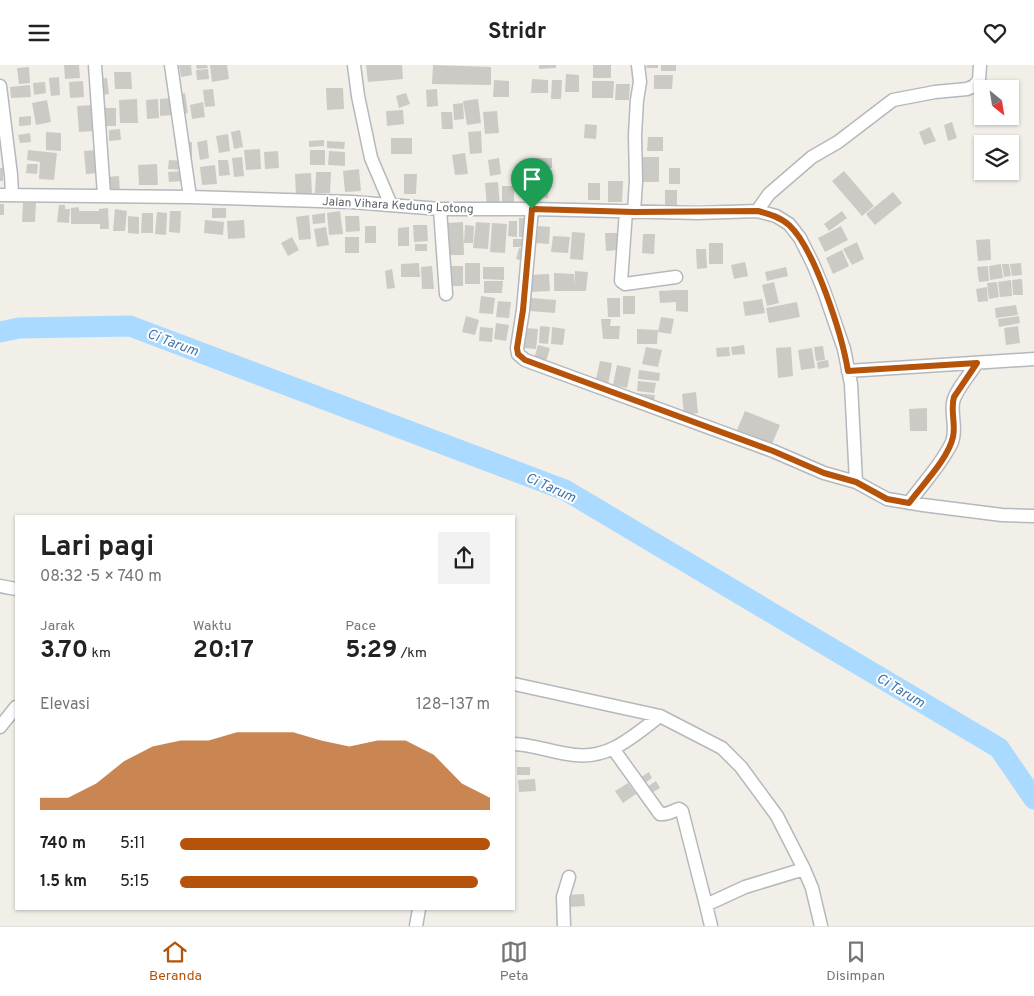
<!DOCTYPE html>
<html lang="id">
<meta charset="utf-8">
<style>
:root{--surface:#fff;--page:#f2f2f2;--text:#222;--muted:#767676;--line:#e0e0e0;--accent:#b45309}
body{margin:0;font-family:Overpass,sans-serif;background:var(--page);color:var(--text);height:100vh;display:flex;flex-direction:column;font-size:19px;white-space:nowrap}
*{box-sizing:border-box;margin:0}
p{font-size:16px;color:var(--muted)}
.icon{flex:none;width:28px;height:28px;fill:none;stroke:currentColor;stroke-width:2;stroke-linecap:round;stroke-linejoin:round}
.map{position:relative;flex:1;overflow:hidden}
.side{position:absolute;left:15px;top:450px;width:500px;height:395px;display:flex;flex-direction:column;background:var(--surface);border-radius:0px;box-shadow:0 1px 4px #0004}
.side>*{flex:none}
.needle{width:32px;rotate:150deg}
.fabs{position:absolute;left:974px;top:15px;display:grid;gap:10px}
.fabs a{display:grid;place-items:center;width:45px;height:45px;border-radius:0px;background:var(--surface);box-shadow:0 1px 4px #0004;font-size:25px}
.pin{position:absolute;display:grid;place-items:center;width:42px;height:42px;color:#fff;margin:-51px -21px;border-radius:50% 50% 50% 0;rotate:-45deg;box-shadow:0 0 5px #0007}
.pin .icon{rotate:45deg}
.round{display:grid;place-items:center;flex:none;width:52px;height:52px;border-radius:0px;background:var(--page)}
.overview{display:flex;align-items:center;justify-content:space-between;height:85px;padding:0 25px}
h1{font-size:28px;font-weight:700;line-height:38px}
.figures{display:grid;grid-template-columns:repeat(3,1fr);gap:8px;height:85px;padding:5px 25px}
.figures div{display:grid;align-content:center}
.figures b{font-size:25px;font-weight:700}
.figures small{font-size:14px;font-weight:400}
.figures p{font-size:14px}
.chart{height:140px;padding:10px 25px}
.chart p{display:flex;justify-content:space-between}
.chart svg{width:100%;height:90px;margin-top:5px;fill:var(--accent);opacity:.7}
ul{padding:0 25px;list-style:none;font-size:16px}
li{display:grid;grid-template-columns:80px 60px 1fr;align-items:center;height:38px}
li i{height:12px;border-radius:6px;background:var(--accent)}
header{display:flex;justify-content:space-between;align-items:center;height:65px;padding:0 25px;background:var(--surface);font-size:22px;font-weight:700}
.tab-bar{display:flex;justify-content:space-around;align-items:center;height:70px;border-top:1px solid var(--line);background:var(--surface);font-size:14px;color:var(--muted)}
.tab-bar a{display:grid;justify-items:center;gap:2px}
.tab-bar .selected{color:var(--accent)}
.map>svg:first-child{display:block}
.lines{fill:none;stroke-linecap:round;stroke-linejoin:round}
.river{stroke:#aadaff;stroke-width:21}
.building{fill:#cccac5}
.minor-casing{stroke:#b5b8bc;stroke-width:15}
.minor{stroke:#fff;stroke-width:12}
.route-casing{stroke:#fff;stroke-width:10}
.route{stroke:#b45309;stroke-width:6}
.labels{text-anchor:middle;stroke-width:4;stroke-linejoin:round;paint-order:stroke}
.street-label{font-size:12px;fill:#5f6368;stroke:#fff}
.water-label{font-size:14px;font-style:italic;fill:#4174aa;stroke:#fff}
</style>
<header><svg class="icon" aria-label="menu" viewBox="0 0 24 24"><path d="M4 6h16M4 12h16M4 18h16"/></svg>Stridr<svg class="icon" aria-label="heart" viewBox="0 0 24 24"><path d="M12 20l-8-8c-3-5 5-10 8-4 3-6 11-1 8 4z"/></svg></header>
<div class="map">
<svg width="1034" height="861" viewBox="0 0 1034 861">
<rect width="100%" height="100%" fill="#f1efe8"/>
<g class="lines">
<!-- river -->
<path class="river" d="M0,267L19,263L130,261L565,425L999,683L1034,734"/>
</g>
<!-- building -->
<path class="building" d="M64,0H79L80,13L65,14Z
M179,0H191L192,10L181,12Z
M196,0H207L208,3L197,4Z
M210,0H227L229,14L212,17Z
M366,0H402L403,14L368,17Z
M433,0L491,2V20L432,19Z
M539,0H556V3L539,4Z
M593,0H611V13H593Z
M647,0H658V3H646Z
M661,0H676V6H661Z
M29,2L30,18L19,19L17,3Z
M208,4L209,14L197,15L196,5Z
M114,7H131L132,24H115Z
M566,9L579,10V27H565Z
M654,10H673L672,24H654Z
M59,12L60,30L51,31L49,13Z
M107,13L109,29L100,30L98,14Z
M532,14L548,15V28H531Z
M494,15L509,16V32H493Z
M552,15H562L561,34H551Z
M83,16L84,32L70,33L69,17Z
M592,16H614L613,33H592Z
M45,17L46,28L34,30L33,18Z
M616,19H630L629,35H615Z
M30,20L31,32L11,33L10,22Z
M326,23H343L344,44L327,45Z
M213,24L215,41L205,42L203,25Z
M437,24L438,41L427,42L426,25Z
M185,28L188,48L180,50L177,30Z
M406,28L410,39L399,43L396,31Z
M172,33L173,50L160,51V34Z
M137,34L138,58H120L119,35Z
M158,34L159,53L147,54L146,35Z
M478,34L481,58L467,60L463,36Z
M47,35L51,57L36,60L32,38Z
M203,37L205,52L192,54L190,40Z
M463,38L464,54L454,55L453,39Z
M92,40L94,66L79,67L77,41Z
M105,43H116V61H106Z
M403,45L404,59L387,61L386,46Z
M497,46L499,68L485,69L483,47Z
M441,47H452L453,64H442Z
M31,51V60L19,61V52Z
M952,57L957,73L948,76L944,60Z
M585,59L597,60L596,74L584,73Z
M930,62L936,76L924,80L919,67Z
M120,64L121,75L109,76V65Z
M240,65L243,82L234,84L231,67Z
M481,66L482,88L470,89L468,67Z
M46,67L61,68V86L46,85Z
M30,68L31,77L20,78L18,70Z
M228,69L230,86L219,88L216,71Z
M648,72H663V86H647Z
M391,73H412V89H391Z
M207,75L209,93L200,95L197,77Z
M324,75V81L309,82V76Z
M327,76L345,77L344,84L327,83Z
M185,77H192V92H185Z
M260,84L261,104L246,105L244,85Z
M28,85L57,88L54,115L39,114L40,97L27,95Z
M98,85L100,108L86,109L84,86Z
M310,85H325V100H310Z
M278,86L279,103L265,104L264,87Z
M329,86L345,87V101L328,100Z
M465,88L468,109L455,110L452,90Z
M242,92L244,111L234,112L232,93Z
M642,92H659V117H642Z
M499,93L501,109L490,111L488,95Z
M534,93H552V103L534,102Z
M169,95L185,96L184,105L168,104Z
M218,95H228L230,110L219,111Z
M27,99H38L37,109L26,108Z
M157,99L158,120H139L138,100Z
M215,100L217,119L202,120L200,102Z
M0,103H3V116H0Z
M669,103H680V119H669Z
M359,104L361,126L345,127L343,106Z
M185,106V116L169,117L168,107Z
M537,106L550,107L548,133L535,132Z
M844,106L874,141L862,151L832,116Z
M316,107H331L330,128H315Z
M311,108L312,130L296,131L295,109Z
M404,109H417L416,129H404Z
M119,111L120,128L108,129L107,112Z
M608,116H623L622,137H608Z
M498,117L500,141L487,142L485,118Z
M588,118H600V135H588Z
M502,121H514V138L502,139Z
M665,125H677V143H665Z
M893,127L902,138L875,160L866,149Z
M23,138H36L35,157H22Z
M0,139H4V150H0Z
M59,140H65V144H70L69,158L57,157Z
M79,142V146H99V144L108,143L109,164H100V159H71V143Z
M212,143H226V153H212Z
M115,144L127,146L125,166H113Z
M170,146H181L180,168L169,167Z
M340,146L343,169L329,170L327,148Z
M842,146L847,153L829,166L824,159Z
M157,147L167,148L166,170L155,169Z
M142,148H153V168H141Z
M325,148V158L313,159L312,150Z
M309,150L311,174L299,175L296,152Z
M128,151L139,152V169L128,168Z
M345,151H359L360,166L346,167Z
M519,153H529V172H519Z
M205,155L224,157L223,170L204,168Z
M244,155L245,173L228,174L227,156Z
M509,156H517V172L508,171Z
M463,157L464,190H448L447,158Z
M476,157L490,158L488,184L473,183Z
M492,158L507,159L505,188L490,187Z
M413,160H427L428,176L414,177Z
M465,160L474,161L473,178H464Z
M365,161H376V178H365Z
M538,161L550,162L549,179L536,178Z
M841,161L848,175L825,187L818,173Z
M326,162L329,180L317,182L314,164Z
M409,162V181H398V163Z
M572,167L585,168L583,195L570,194Z
M605,168H618V185L606,186Z
M643,169H655L654,189L642,188Z
M553,171L570,172L568,188L551,187Z
M292,172L299,185L288,191L281,178Z
M345,172H359V188H345Z
M513,174H523L522,182H513Z
M990,174L991,195L978,196L976,175Z
M857,177L864,194L852,200L843,184Z
M709,178H723V199H709Z
M415,179H427V186H415Z
M519,183L527,186L524,196L516,194Z
M696,184H706L707,203L697,204Z
M842,185L849,201L833,209L826,193Z
M745,197L748,211L734,214L731,200Z
M419,198L420,212H401V199Z
M465,198H480V219H465Z
M1021,198L1022,210L1012,211L1010,199Z
M1001,199L1003,213L990,215L989,201Z
M1002,199H1009L1011,211L1004,212Z
M432,201L434,224H422L421,202Z
M449,201H463V221H449Z
M988,201L989,216L979,217L977,202Z
M483,202H504V215L483,214Z
M786,202L788,211L767,216L765,207Z
M392,204L395,223L387,224L385,206Z
M575,206L588,207L586,226H554V208L574,209V222Z
M549,209L550,226L529,227L528,210Z
M1022,214L1023,230H1013L1012,215Z
M1011,215L1012,231L1000,232L998,217Z
M484,216H503L502,228H484Z
M774,217L779,238L767,241L762,220Z
M997,217L999,232L989,234L987,218Z
M987,222L988,236L978,237L976,224Z
M677,225H688V247L676,246V237L660,238L659,226Z
M481,231L495,233L493,249L479,248Z
M623,231H635V249H623Z
M531,233L556,235L555,248L529,246Z
M607,233H620V252H608Z
M762,234L765,248L745,251L743,237Z
M498,236L511,237L509,253L496,252Z
M797,237L800,252L769,258L766,243Z
M1016,240L1018,250L996,253L995,243Z
M466,251L479,255L475,270L462,267Z
M1019,251L1020,258L999,262L998,254Z
M661,252L674,254L671,269L658,267Z
M601,254H611L610,261H620L619,274H603Z
M496,258L509,260L506,276L494,274Z
M540,261L550,262L548,279L539,278Z
M1018,261L1020,278L1006,280L1004,263Z
M480,262L493,263L492,277L479,276Z
M552,262L565,264L563,280L551,279Z
M526,263L538,264L536,284L524,283Z
M637,264L658,265L657,279H637Z
M538,280L550,283L546,297L534,294Z
M744,280L745,289L732,290L731,282Z
M823,281L825,295L816,296L814,282Z
M646,282L662,285L658,302L642,299Z
M729,282L730,291L717,292L716,283Z
M791,282L793,311L778,313L776,283Z
M812,283L815,303L801,305L798,285Z
M828,295L829,302L818,304L817,297Z
M600,296L612,298L608,320L595,318Z
M617,300L631,303L627,323L613,320Z
M639,305L660,308L659,316L638,314Z
M638,316L656,318L654,328L637,326Z
M696,327L698,348L684,350L682,329Z
M635,328L655,330L654,336L635,335Z
M927,343V366H910L909,344Z
M745,346L780,360L772,379L737,365Z
M517,702H530V710H517Z
M649,707L652,713L642,720L638,714Z
M535,714L536,726L519,727L518,715Z
M656,716L660,723L648,730L644,724Z
M628,718L636,729L623,738L615,726Z
M584,829L585,841L567,842L566,830Z"/>
<g class="lines">
<!-- minor casing -->
<g class="minor-casing">
<path id="minor" d="M95,0L104,130
M171,0L190,132
M354,0L358,31L371,93L391,140
M0,21L11,110L12,130
M0,130L190,132L352,137L440,144H532L698,148L757,146L776,151L789,159L800,173L813,199L824,226L844,284L851,319L856,417L887,434L923,440L1002,450L1034,451
M440,144L446,229
M532,144L523,245L517,283L518,289L525,295L773,386L824,408L856,417
M626,146L621,216L625,219L676,212
M757,146L769,129L812,92L838,77L893,35L935,27L967,24L974,21L979,15L980,0
M634,147L636,116L635,70L637,35L640,17L638,0
M848,306L1034,294
M909,438C923,418 942,399 952,377C957,364 951,351 953,338C954,327 971,308 977,298
M0,521L16,524
M514,619L660,651L722,683L741,702L777,751L804,804L812,823L821,861
M0,662L16,642
M514,679C535,680 554,688 575,690C610,694 633,671 660,651
M614,685L660,749C668,750 672,746 679,744L682,746L706,840
M416,861L419,844
M564,861L563,832L569,812
M711,861L706,840L745,822L804,804"/>
</g>
<!-- minor -->
<use href="#minor" class="minor"/>
</g>
<g class="lines">
<!-- route casing -->
<g class="route-casing">
<path id="route" d="M532,144L634,147L758,146C769,149 780,152 789,160C815,184 842,270 848,306L977,298L954,332C950,345 956,359 953,372C948,394 923,419 909,438L887,434L856,417L824,408L773,386L525,295L518,289L517,283L523,245Z"/>
</g>
<!-- route -->
<use href="#route" class="route"/>
</g>
<g class="labels">
<!-- street labels -->
<g class="street-label">
<text transform="translate(398 140) rotate(3)" y="4">Jalan Vihara Kedung Lotong</text>
</g>
<!-- water labels -->
<g class="water-label">
<text transform="translate(173 277) rotate(21)" y="5">Ci Tarum</text>
<text transform="translate(551 422) rotate(24)" y="5">Ci Tarum</text>
<text transform="translate(901 625) rotate(31)" y="5">Ci Tarum</text>
</g>
</g>
</svg>
<div class="fabs">
<a><svg class="needle" viewBox="-14 -14 28 28"><path d="M0-13l5 13h-10z" fill="#e53935"/><path d="M0 13l5-13h-10z" fill="#767676"/></svg></a>
<a><svg class="icon" aria-label="layers" viewBox="0 0 24 24"><path d="M12 4l9 5-9 5-9-5zM3 14l9 5 9-5"/></svg></a>
</div>
<div class="pin" style="left:532px;top:144px;background:#1e9e55"><svg class="icon" aria-label="arrive" viewBox="0 0 24 24"><path d="M6 21V4h12l-3 4 3 4H6"/></svg></div>
<section class="side">
<div class="overview"><div><h1>Lari pagi</h1><p>08:32 · 5 × 740 m</p></div><a class="round"><svg class="icon" aria-label="share" viewBox="0 0 24 24"><path d="M12 15V3M7 8l5-5 5 5M5 13v7h14v-7"/></svg></a></div>
<div class="figures">
<div><p>Jarak</p><b>3.70<small> km</small></b></div>
<div><p>Waktu</p><b>20:17</b></div>
<div><p>Pace</p><b>5:29<small> /km</small></b></div>
</div>
<div class="chart"><p><span>Elevasi</span>128–137 m</p>
<svg viewBox="0 0 160 44" preserveAspectRatio="none"><path d="M0 44V38L10 38L20 31L30 20L40 13L50 10L60 10L70 6L80 6L90 6L100 10L110 13L120 10L130 10L140 17L150 31L160 38V44z"/></svg>
</div>
<ul>
<li><b>740 m</b>5:11<i style="width:100%"></i></li>
<li><b>1.5 km</b>5:15<i style="width:96%"></i></li>
</ul>
</section>
</div>
<nav class="tab-bar">
<a class="selected"><svg class="icon" aria-label="home" viewBox="0 0 24 24"><path d="M3 11l9-7 9 7M6 9v11h12V9"/></svg>Beranda</a>
<a><svg class="icon" aria-label="map" viewBox="0 0 24 24"><path d="M3 6l6-2 6 2 6-2v14l-6 2-6-2-6 2zM9 4v14M15 6v14"/></svg>Peta</a>
<a><svg class="icon" aria-label="saved" viewBox="0 0 24 24"><path d="M7 4h10v16l-5-4-5 4z"/></svg>Disimpan</a>
</nav>
